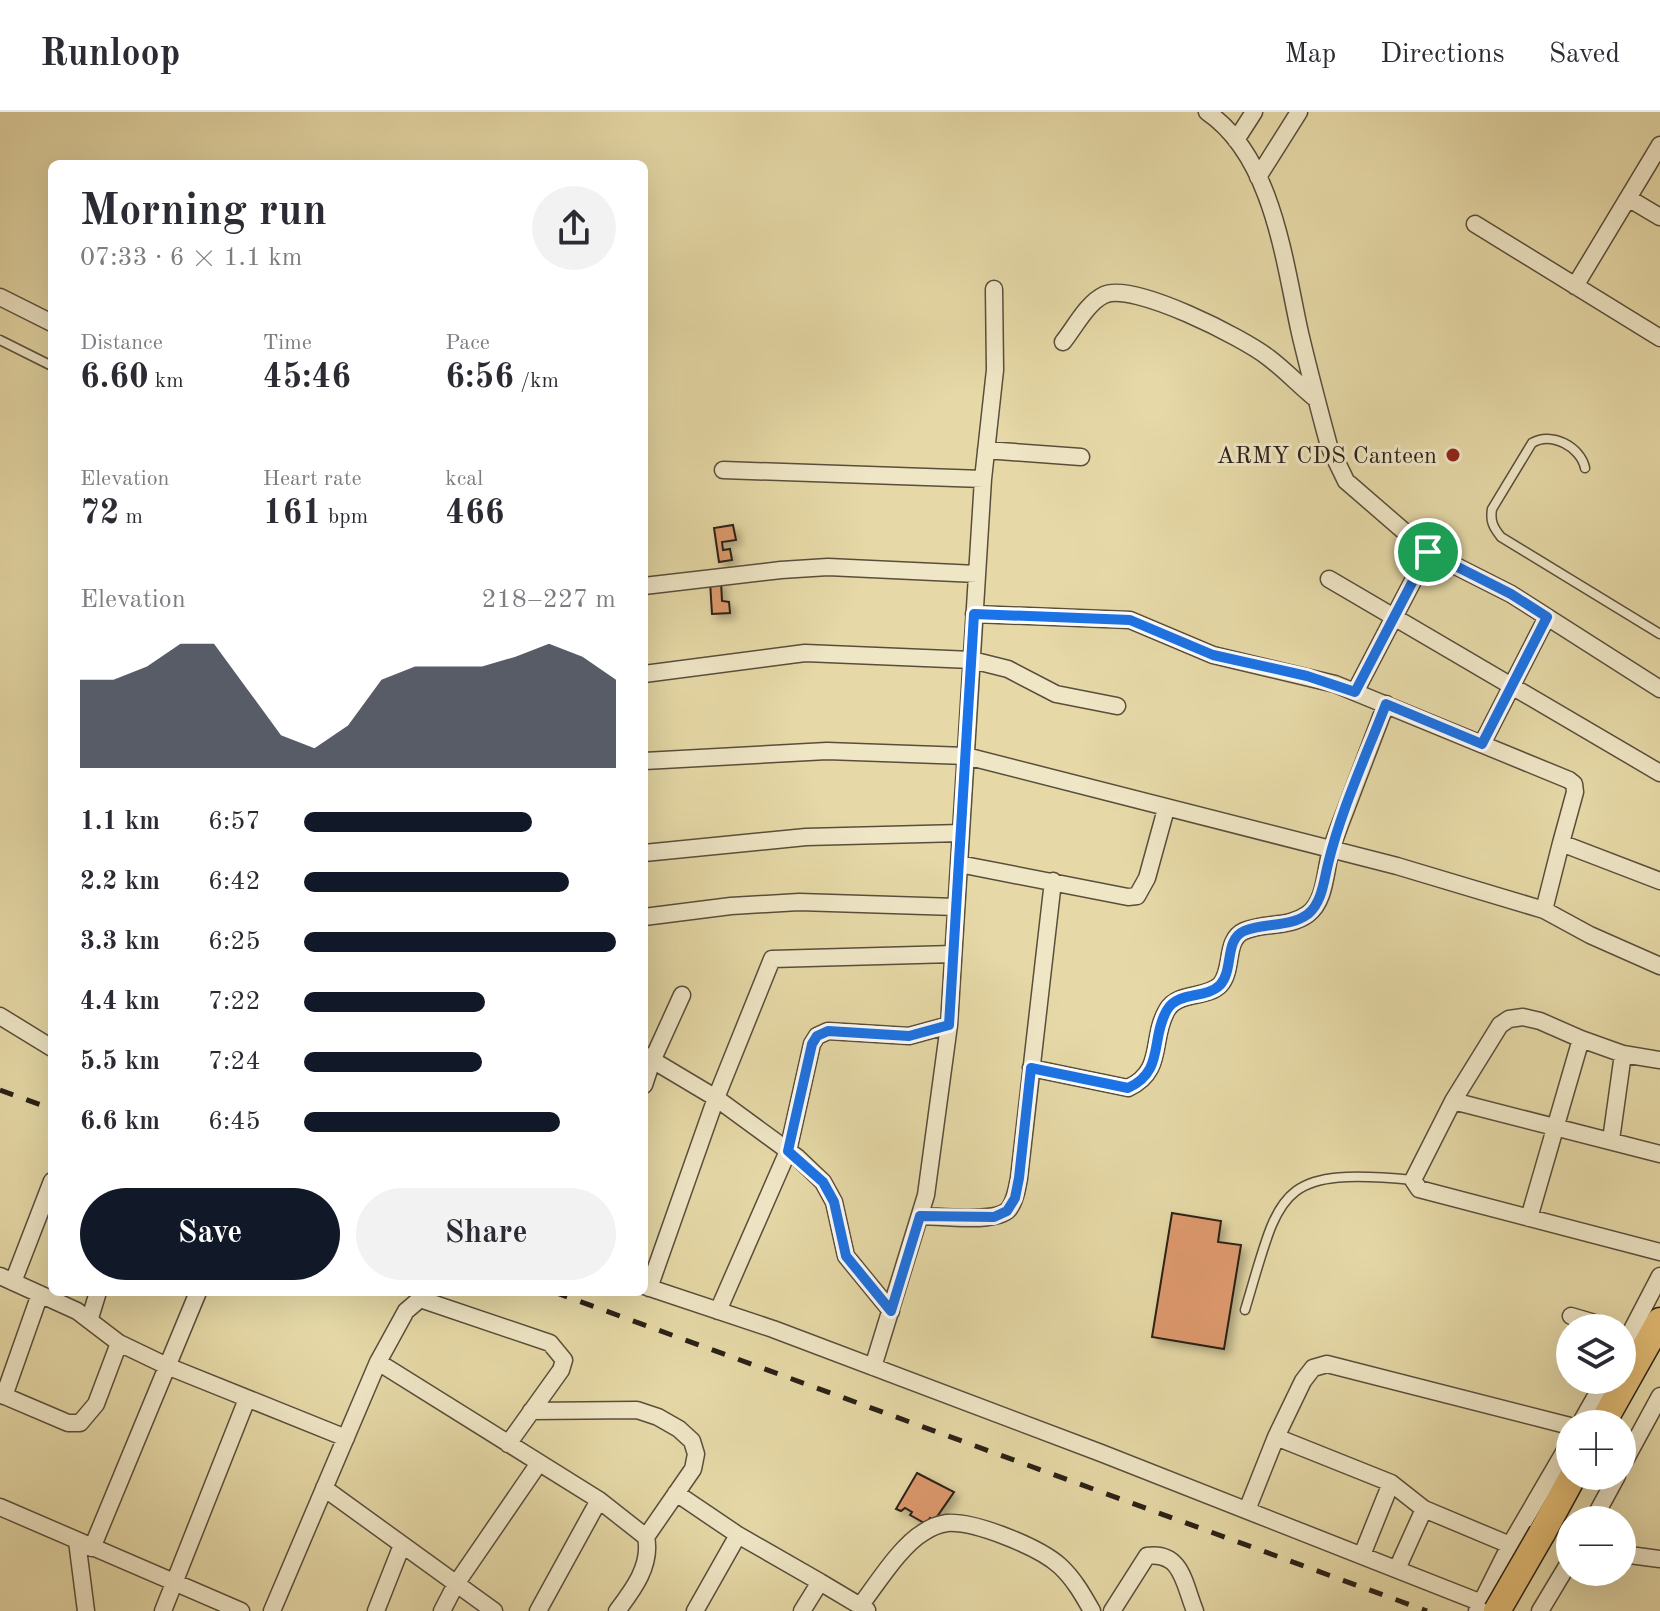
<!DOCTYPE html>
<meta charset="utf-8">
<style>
:root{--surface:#fff;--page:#f2f2f3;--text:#2b2b33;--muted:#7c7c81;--line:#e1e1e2;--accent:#111827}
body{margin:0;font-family:"Old Standard TT",serif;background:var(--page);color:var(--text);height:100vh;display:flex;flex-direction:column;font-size:30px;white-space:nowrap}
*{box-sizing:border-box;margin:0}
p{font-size:26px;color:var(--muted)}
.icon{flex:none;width:44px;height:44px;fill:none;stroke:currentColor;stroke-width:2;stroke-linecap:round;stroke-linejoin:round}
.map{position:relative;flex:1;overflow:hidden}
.drawer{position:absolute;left:48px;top:48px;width:600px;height:1136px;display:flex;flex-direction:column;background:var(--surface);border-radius:12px;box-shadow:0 8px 32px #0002}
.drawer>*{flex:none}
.fabs{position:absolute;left:1556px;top:1202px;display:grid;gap:16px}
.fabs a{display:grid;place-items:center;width:80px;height:80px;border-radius:50%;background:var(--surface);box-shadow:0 8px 32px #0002;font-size:40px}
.pin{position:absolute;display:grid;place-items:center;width:68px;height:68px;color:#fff;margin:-34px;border:4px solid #fff;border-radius:50%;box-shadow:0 2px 8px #0007}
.round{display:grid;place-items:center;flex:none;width:84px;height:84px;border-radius:42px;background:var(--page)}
.head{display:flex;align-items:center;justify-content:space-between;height:136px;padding:0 32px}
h1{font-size:44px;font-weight:700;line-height:60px}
.figures{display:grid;grid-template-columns:repeat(3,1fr);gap:12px;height:136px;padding:8px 32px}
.figures div{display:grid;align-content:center}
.figures b{font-size:34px;font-weight:700}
.figures small{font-size:22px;font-weight:400}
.figures p{font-size:22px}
.chart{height:224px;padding:16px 32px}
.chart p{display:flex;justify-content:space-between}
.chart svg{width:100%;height:144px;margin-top:8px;fill:var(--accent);opacity:.7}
.cta{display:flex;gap:16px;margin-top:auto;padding:16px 32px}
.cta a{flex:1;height:92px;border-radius:48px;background:var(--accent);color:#fff;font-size:32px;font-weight:700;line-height:92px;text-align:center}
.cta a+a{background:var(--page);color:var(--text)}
ul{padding:0 32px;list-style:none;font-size:26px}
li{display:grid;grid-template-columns:128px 96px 1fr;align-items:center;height:60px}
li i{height:20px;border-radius:10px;background:var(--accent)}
header{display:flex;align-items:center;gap:48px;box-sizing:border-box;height:112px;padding:0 40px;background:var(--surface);border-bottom:2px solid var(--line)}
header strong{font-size:38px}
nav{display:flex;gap:44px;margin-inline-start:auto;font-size:28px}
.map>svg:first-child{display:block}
.building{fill:#dc986c;stroke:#2a2017;stroke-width:2;filter:url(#shadow)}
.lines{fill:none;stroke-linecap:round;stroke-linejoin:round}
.service-casing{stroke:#594e3b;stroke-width:11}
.minor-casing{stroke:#594e3b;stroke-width:19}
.trunk-casing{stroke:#2a2017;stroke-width:29}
.service{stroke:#efe6c6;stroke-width:8}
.minor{stroke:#efe6c6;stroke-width:16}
.trunk{stroke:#e3bc74;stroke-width:26}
.rail{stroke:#2a2017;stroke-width:5;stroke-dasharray:14 14;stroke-linecap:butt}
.trunk-bridge-casing{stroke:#2a2017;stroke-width:29;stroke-linecap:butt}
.trunk-bridge{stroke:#e3bc74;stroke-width:26}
.route-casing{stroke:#fff;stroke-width:16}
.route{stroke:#1a73e8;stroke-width:10}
.poi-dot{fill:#8f2418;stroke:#efe6c6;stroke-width:3}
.labels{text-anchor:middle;stroke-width:6;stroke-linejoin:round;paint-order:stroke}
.poi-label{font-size:24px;fill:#2a2017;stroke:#efe6c6;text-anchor:end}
</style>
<header>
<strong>Runloop</strong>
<nav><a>Map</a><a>Directions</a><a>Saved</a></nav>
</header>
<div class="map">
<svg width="1660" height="1499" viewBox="0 0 1660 1499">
<defs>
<filter id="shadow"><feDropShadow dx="5" dy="5" stdDeviation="4" flood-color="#0004"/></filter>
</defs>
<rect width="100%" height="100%" fill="#e6d9a7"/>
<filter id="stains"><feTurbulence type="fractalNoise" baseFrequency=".0025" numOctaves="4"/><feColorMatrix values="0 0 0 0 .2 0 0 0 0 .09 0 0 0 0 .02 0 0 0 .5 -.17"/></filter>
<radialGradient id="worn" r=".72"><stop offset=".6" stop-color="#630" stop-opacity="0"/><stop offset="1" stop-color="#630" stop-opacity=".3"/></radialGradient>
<!-- building -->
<path class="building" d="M733,413L736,428L722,430L723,438L730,437L732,448L719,450L714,416Z
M710,469H721L722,489L729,490L730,501L712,502Z
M1172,1101L1221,1109L1218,1130L1241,1133L1224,1237L1152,1225Z
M917,1361L954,1380L934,1409L930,1406L926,1412L910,1403L912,1400L905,1396L901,1399L896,1397Z"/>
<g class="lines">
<!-- service casing -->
<g class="service-casing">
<path id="service" d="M0,228L52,254
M1585,356C1581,335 1551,319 1532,331L1492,397C1490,409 1493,415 1501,425L1660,522
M1245,1198C1281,1078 1276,1055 1413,1068"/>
</g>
<!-- minor casing -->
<g class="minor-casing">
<path id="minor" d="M1207,0C1273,45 1284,149 1300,221C1309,259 1319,297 1329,334L1346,369L1428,440L1511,482L1660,577
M1236,28L1254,0
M1258,65L1299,0
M1628,86L1660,105
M1475,112L1660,226
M1575,174L1660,33
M0,185L52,211
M1063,230C1075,215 1087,191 1104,183C1132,169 1244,226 1269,246C1286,259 1300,274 1316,287
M986,338L1081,345
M723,358L983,367L949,913L926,1083L873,1255
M983,367L995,258L994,177
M1329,467L1660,661
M644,474L781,458L828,455L977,462
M974,502L1130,508L1213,543L1335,572L1569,668L1574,672L1575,680L1561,731
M644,562L805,541L972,548L1008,557L1056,582L1117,594
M1355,580L1428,440
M1482,632L1547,505
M644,649L827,639L966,644L1397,754L1544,798L1590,823L1660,854
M644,741L806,725L961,721
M959,752L1128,785L1137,784L1147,766L1166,697
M1544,798L1561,731L1660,769
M644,805L731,794L799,790L956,795
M0,904L52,936
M1623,942L1581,927L1540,909L1523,905L1509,907L1500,913L1453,989L1413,1068L1419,1077L1660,1140
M644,943L716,986L798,1046L823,1070L834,1090L846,1144L891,1199
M1031,956L1128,976C1165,959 1150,927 1167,898C1178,879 1206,887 1220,873C1234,858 1224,828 1244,819C1265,810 1289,816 1308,802C1324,790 1325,764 1329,746C1334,726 1342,708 1349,689C1361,657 1374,624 1386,592
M644,973L652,949L682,883
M1453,989L1660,1042
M1611,1028L1623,942L1660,948
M920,1104C940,1104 996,1112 1009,1097C1015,1089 1017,1077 1019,1066L1053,769
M1529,1106L1581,927
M0,1164L77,1199L119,1231L167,1254L346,1326
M13,1170L52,1069
M644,1174L773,1217L1101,1341L1502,1499
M649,1176L716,986L772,847L953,842
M718,1199L788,1039L812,932L817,924L828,919L909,924L949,913
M1571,1204L1612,1216
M90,1206L98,1180
M1622,1237L1660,1164
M378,1250L406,1199L420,1187L550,1231L564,1248L561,1258L508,1332
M0,1282L68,1311H80L96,1292L119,1231
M4,1284L40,1182
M531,1299L637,1298L658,1305L679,1317L692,1329L696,1342L693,1357L646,1425
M1580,1312L1605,1268
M1276,1325L1303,1269L1313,1256L1327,1252L1570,1314
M1622,1354L1660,1284
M324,1376L494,1499
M676,1381L738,1423
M0,1395L241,1499
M1247,1398L1276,1325L1391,1371L1424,1397L1510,1433
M1593,1408L1617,1364
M77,1429L86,1499
M92,1436L198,1180
M1622,1442L1660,1447
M1362,1443L1391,1371
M1397,1457L1424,1397
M860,1494C877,1472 900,1434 924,1420C930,1416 940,1412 947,1411C975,1409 1039,1435 1060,1454C1074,1467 1083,1483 1092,1499
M163,1499L247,1287
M272,1499L378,1250L599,1388L646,1425C652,1453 633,1478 617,1499
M376,1499L402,1433
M442,1499L456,1472L539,1351
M538,1499L599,1388
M695,1499L738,1423L820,1470
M802,1499L820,1470L867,1498
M1112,1499L1147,1444C1182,1439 1184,1472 1195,1499
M1477,1499L1510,1433L1570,1330
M1540,1499L1570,1449"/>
</g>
<!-- trunk casing -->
<g class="trunk-casing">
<path id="trunk" d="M1602,1312L1660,1209
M1542,1421L1573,1364"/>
</g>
<!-- service -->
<use href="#service" class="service"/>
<!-- minor -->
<use href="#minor" class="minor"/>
<!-- trunk -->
<use href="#trunk" class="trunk"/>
<!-- rail -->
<path class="rail" d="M0,978L52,997
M554,1180L1427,1499"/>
<!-- trunk-bridge casing -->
<g class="trunk-bridge-casing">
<path id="trunk-bridge" d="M1497,1499L1542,1421"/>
</g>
<!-- trunk-bridge -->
<use href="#trunk-bridge" class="trunk-bridge"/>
</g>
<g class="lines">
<!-- route casing -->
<g class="route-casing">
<path id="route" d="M1428,440L1511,482L1547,505L1482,632L1386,592C1366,644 1341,698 1328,752C1324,768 1322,791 1308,802C1289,816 1265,810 1244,819C1224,828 1234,858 1220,873C1206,887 1178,879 1167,898C1150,927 1165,959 1128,976L1031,956L1019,1066L1015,1086L1007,1099L994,1105L920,1104L891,1199L846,1144L834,1090L823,1070L788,1039L812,932L817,924L828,919L909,924L949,913L974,502L1130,508L1213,543L1307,564L1355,580Z"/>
</g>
<!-- route -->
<use href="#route" class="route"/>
</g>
<!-- markers -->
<circle class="poi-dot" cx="1453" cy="343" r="8"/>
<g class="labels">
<!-- poi labels -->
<g class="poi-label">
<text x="1437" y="351">ARMY CDS Canteen</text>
</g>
</g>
<rect width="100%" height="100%" filter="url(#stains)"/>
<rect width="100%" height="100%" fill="url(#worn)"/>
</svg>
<div class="fabs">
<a><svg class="icon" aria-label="layers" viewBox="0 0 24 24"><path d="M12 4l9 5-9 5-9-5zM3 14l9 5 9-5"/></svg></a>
<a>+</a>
<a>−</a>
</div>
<div class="pin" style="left:1428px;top:440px;background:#1e9e55"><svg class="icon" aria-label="arrive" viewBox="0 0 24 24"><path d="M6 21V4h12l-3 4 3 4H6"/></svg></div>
<section class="drawer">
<div class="head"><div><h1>Morning run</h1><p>07:33 · 6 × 1.1 km</p></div><a class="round"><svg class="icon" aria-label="share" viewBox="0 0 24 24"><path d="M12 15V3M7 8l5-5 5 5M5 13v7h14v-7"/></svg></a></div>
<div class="figures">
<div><p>Distance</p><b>6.60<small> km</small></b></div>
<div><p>Time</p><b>45:46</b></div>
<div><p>Pace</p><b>6:56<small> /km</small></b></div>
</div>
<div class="figures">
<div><p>Elevation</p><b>72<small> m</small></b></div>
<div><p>Heart rate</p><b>161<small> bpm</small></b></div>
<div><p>kcal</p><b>466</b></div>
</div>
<div class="chart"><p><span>Elevation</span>218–227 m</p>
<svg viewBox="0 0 160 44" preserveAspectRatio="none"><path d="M0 44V17L10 17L20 13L30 6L40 6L50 20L60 34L70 38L80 31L90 17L100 13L110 13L120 13L130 10L140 6L150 10L160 17V44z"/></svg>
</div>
<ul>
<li><b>1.1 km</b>6:57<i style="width:73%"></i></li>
<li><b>2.2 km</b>6:42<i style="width:85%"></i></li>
<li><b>3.3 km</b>6:25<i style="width:100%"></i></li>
<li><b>4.4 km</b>7:22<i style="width:58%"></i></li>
<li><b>5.5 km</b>7:24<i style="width:57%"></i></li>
<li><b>6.6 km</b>6:45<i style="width:82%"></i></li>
</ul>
<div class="cta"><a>Save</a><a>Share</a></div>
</section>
</div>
